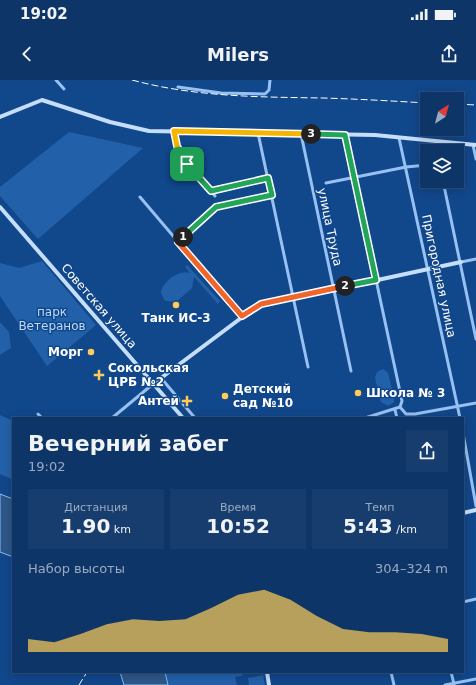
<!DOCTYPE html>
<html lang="ru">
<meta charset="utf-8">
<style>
:root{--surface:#0d3568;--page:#163d6e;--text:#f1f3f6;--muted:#9aabc0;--line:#2d507c;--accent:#ffcd57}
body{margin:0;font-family:"DejaVu Sans",sans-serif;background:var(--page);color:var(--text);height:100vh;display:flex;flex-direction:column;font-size:15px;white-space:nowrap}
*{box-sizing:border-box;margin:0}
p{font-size:13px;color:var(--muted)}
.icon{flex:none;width:22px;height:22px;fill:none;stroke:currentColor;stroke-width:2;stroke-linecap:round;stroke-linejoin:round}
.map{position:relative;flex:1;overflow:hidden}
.panel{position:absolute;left:12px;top:337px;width:452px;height:256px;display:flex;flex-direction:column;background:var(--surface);border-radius:0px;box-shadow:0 2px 10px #0003,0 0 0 1px var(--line)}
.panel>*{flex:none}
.needle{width:26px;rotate:36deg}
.buttons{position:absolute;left:420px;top:12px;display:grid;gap:8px}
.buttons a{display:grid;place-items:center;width:44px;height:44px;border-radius:0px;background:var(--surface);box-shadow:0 2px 10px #0003,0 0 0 1px var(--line);font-size:20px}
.pin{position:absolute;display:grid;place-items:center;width:34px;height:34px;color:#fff;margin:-17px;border-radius:8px;box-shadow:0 2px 6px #0006}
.km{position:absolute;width:20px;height:20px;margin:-10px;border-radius:50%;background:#222;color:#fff;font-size:11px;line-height:20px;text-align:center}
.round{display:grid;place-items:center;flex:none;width:42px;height:42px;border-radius:0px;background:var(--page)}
.summary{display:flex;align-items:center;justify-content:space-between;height:68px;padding:0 16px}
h1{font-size:22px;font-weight:700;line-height:30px}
.figures{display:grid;grid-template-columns:repeat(3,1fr);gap:6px;height:68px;padding:4px 16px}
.figures div{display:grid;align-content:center;border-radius:0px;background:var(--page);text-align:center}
.figures b{font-size:20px;font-weight:700}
.figures small{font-size:11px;font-weight:400}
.figures p{font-size:11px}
.chart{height:112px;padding:8px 16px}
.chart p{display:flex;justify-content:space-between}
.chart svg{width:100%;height:72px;margin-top:4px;fill:var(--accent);opacity:.7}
.status{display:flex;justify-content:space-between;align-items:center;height:28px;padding:0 20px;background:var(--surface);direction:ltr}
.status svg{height:11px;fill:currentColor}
header{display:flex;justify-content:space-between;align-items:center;height:52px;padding:0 16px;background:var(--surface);font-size:18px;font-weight:700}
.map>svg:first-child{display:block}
.green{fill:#2261aa}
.water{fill:#2e5789;stroke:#88bcf5}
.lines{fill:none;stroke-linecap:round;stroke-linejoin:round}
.street{stroke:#97c1f2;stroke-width:3}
.secondary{stroke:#c5defc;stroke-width:4}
.rail{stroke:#fff;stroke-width:1;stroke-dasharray:7 3;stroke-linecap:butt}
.split-1-casing{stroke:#fff;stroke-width:8}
.split-2-casing{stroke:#fff;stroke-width:8}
.split-3-casing{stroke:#fff;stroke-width:8}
.split-4-casing{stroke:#fff;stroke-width:8}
.split-1{stroke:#22a559;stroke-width:5}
.split-2{stroke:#f0652b;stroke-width:5}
.split-3{stroke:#22a559;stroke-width:5}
.split-4{stroke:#f5b400;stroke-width:5}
.poi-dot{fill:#ffcd57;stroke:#11478b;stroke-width:1.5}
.labels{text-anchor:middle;stroke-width:3;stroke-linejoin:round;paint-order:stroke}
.street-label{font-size:12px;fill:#fff;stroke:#11478b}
.park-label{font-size:12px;fill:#bddbfd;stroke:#11478b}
.poi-label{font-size:12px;font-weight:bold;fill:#fff;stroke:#11478b;text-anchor:start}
</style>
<div class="status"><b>19:02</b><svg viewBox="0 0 49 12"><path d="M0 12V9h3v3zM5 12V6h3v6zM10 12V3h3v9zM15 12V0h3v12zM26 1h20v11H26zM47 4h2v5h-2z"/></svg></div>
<header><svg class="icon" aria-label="back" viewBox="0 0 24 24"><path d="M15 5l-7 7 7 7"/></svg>Milers<svg class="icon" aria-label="share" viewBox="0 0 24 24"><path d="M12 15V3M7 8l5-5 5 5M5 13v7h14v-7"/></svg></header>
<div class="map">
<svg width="476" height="605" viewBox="0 0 476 605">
<rect width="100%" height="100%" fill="#11478b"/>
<!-- green -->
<path class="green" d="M69,52L143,68L38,159L0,116V107Z
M42,181L96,245L47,286L0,216V183L19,188Z
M187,185L220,221L218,224L194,197L192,208L176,222L165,221L161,213C162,202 179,189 190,193L185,187Z
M0,242L9,252L11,268L0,275Z
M383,289L388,293L394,317V322L388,326L381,322L375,298L377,292Z
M0,335L13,341V400L0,394Z
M165,592H243L242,596L235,597L237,605H168Z
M263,595L265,605H249L248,598Z"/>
<!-- water -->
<path class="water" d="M0,414L13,419V477L0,472Z
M120,592H165L168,605H124Z"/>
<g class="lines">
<!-- street -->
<path class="street" d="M56,0L64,9
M178,7L221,13L265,14L269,10L270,0
M174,51C180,81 197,93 215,116
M258,53L308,287
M301,54L351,291
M345,55L402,321L400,327
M399,58L460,338
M473,65L476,79
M443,101L476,259
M326,103L406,87L427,85
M211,111L268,98
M140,117L242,237
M178,162L216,127L272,115
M461,182L476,179
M161,298L195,338
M395,330L397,338
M38,334L42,338
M112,338L153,304
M365,338L400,327L406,334H415L476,323
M463,353L476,426
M463,522L476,519
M391,592L394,605
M451,592L454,604
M445,605L476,599"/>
<!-- secondary -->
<path class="secondary" d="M0,37L42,20L110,42L149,51L375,55L476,65
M0,127L183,338
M153,304L257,226L461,182
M463,433L476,430
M267,592L269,605"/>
<!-- rail -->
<path class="rail" d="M132,0C195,17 259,17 323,18C358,19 392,21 427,23
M457,24L476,25
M79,605L87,592"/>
</g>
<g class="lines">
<!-- split-1 casing -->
<g class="split-1-casing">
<path id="split-1" d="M183,157L216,127L272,115L268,98L211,111L187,84"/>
</g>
<!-- split-2 casing -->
<g class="split-2-casing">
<path id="split-2" d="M183,157L178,162L242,236L261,224L345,206"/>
</g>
<!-- split-3 casing -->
<g class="split-3-casing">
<path id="split-3" d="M311,54L345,55L376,200L345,206"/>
</g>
<!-- split-4 casing -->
<g class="split-4-casing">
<path id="split-4" d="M187,84L177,66L174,51L311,54"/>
</g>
<!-- split-1 -->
<use href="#split-1" class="split-1"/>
<!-- split-2 -->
<use href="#split-2" class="split-2"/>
<!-- split-3 -->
<use href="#split-3" class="split-3"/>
<!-- split-4 -->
<use href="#split-4" class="split-4"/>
</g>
<!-- markers -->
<g class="poi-dot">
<circle cx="176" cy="225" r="4"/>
<circle cx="91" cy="272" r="4"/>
<path d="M97 289h4v4h4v4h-4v4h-4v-4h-4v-4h4z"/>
<circle cx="358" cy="313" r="4"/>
<circle cx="225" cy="316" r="4"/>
<path d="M185 315h4v4h4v4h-4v4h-4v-4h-4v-4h4z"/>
</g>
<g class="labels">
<!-- street labels -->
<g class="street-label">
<text transform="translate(330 147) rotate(78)" y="4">улица Труда</text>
<text transform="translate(439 196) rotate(78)" y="4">Пригородная улица</text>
<text transform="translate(99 226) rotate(49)" y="4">Советская улица</text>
</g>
<!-- park labels -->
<g class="park-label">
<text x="52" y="236">парк<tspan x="52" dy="14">Ветеранов</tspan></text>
</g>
<!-- poi labels -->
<g class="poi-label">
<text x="176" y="242" text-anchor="middle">Танк ИС-3</text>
<text x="83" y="276" text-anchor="end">Морг</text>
<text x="108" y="292">Сокольская<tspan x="108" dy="14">ЦРБ №2</tspan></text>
<text x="233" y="313">Детский<tspan x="233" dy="14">сад №10</tspan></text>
<text x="366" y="317">Школа № 3</text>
<text x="179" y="325" text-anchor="end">Антей</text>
</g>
</g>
</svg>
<div class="buttons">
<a><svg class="needle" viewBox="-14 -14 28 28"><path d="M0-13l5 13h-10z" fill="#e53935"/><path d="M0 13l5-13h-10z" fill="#9aabc0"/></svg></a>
<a><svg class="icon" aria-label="layers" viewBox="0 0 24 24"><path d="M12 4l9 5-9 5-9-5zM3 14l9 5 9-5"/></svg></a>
</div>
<div class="pin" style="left:187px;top:84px;background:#1e9e55"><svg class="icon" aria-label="arrive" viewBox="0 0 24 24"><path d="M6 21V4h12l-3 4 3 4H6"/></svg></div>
<b class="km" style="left:183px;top:157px">1</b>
<b class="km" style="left:345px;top:206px">2</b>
<b class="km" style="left:311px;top:54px">3</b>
<section class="panel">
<div class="summary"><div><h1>Вечерний забег</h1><p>19:02</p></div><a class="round"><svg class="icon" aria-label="share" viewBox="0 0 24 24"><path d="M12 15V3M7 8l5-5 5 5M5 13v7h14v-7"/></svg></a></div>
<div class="figures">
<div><p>Дистанция</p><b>1.90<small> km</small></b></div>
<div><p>Время</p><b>10:52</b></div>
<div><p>Темп</p><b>5:43<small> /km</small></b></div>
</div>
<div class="chart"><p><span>Набор высоты</span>304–324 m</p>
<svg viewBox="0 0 160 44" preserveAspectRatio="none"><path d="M0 44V36L10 38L20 33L30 27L40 24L50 25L60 24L70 17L80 9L90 6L100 12L110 22L120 30L130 32L140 32L150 33L160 36V44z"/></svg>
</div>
</section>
</div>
